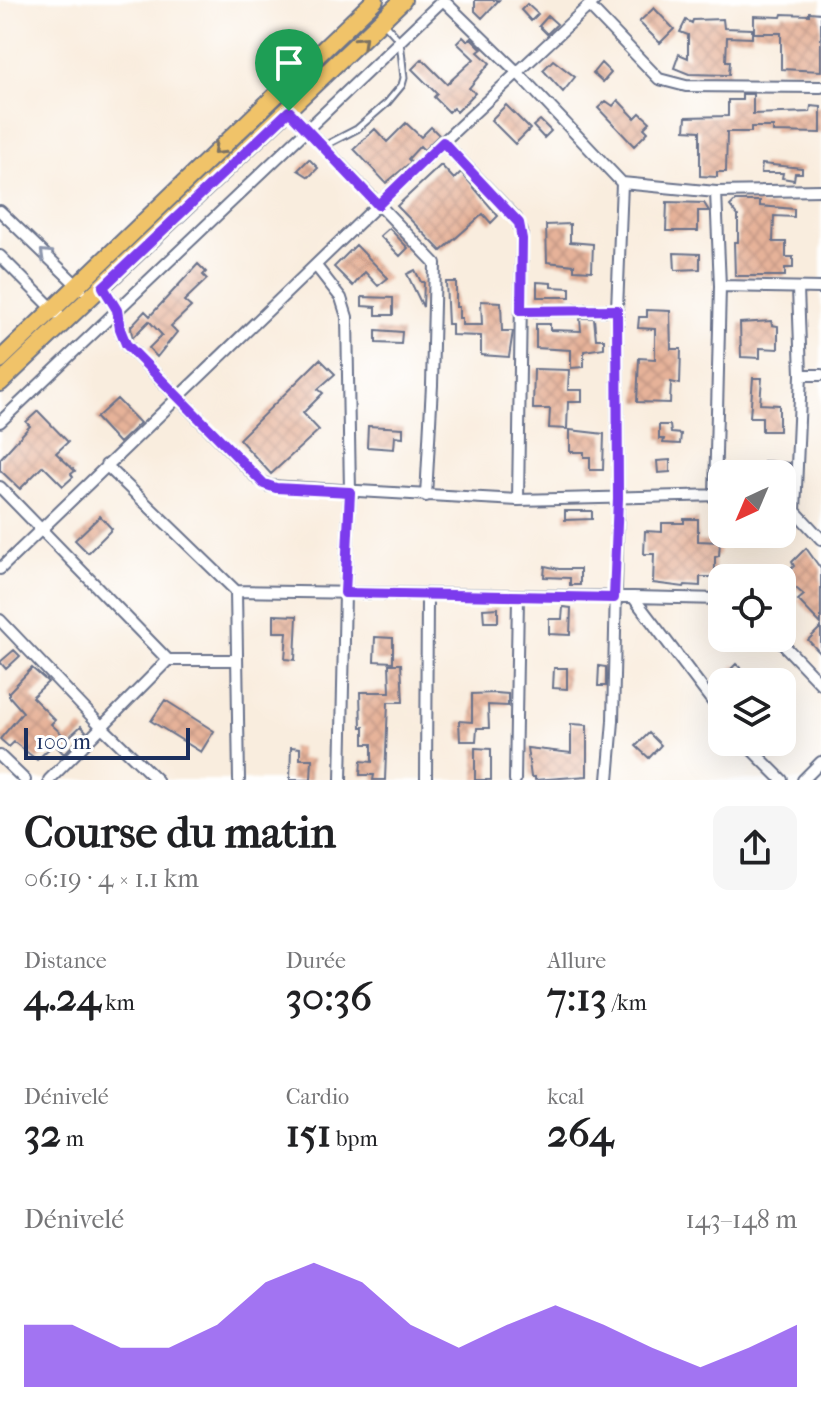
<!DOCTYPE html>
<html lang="fr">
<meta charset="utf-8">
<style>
:root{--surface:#fff;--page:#f6f6f6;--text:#202124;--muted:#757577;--accent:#7c3aed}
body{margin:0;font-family:"IM FELL French Canon",serif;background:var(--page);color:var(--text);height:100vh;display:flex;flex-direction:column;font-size:30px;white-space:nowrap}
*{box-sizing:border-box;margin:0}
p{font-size:26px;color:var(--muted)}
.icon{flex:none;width:44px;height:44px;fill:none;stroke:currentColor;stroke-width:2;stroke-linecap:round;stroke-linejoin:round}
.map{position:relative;height:780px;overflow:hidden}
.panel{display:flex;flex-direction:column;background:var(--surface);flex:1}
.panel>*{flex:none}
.needle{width:52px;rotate:224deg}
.tools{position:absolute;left:708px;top:460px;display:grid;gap:16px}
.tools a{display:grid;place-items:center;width:88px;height:88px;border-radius:16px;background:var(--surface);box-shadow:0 8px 32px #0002;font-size:40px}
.scale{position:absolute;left:24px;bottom:20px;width:166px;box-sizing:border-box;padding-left:8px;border:4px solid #1b2f5e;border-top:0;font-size:22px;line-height:28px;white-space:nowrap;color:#1b2f5e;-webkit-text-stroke:6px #fff;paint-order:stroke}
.pin{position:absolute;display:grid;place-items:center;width:68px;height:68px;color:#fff;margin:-82px -34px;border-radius:50% 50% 50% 0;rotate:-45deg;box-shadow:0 0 8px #0007}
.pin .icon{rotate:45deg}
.round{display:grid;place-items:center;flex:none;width:84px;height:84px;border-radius:16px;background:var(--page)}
.overview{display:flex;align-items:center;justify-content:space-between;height:136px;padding:0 24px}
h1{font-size:44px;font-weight:700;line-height:60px}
.metrics{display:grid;grid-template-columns:repeat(3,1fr);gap:12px;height:136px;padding:8px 24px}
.metrics div{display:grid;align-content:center}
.metrics b{font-size:40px;font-weight:700}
.metrics small{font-size:22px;font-weight:400}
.metrics p{font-size:22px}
.chart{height:224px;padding:16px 24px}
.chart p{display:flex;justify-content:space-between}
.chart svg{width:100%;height:144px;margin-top:8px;fill:var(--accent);opacity:.7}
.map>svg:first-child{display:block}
.building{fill:url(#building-cross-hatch)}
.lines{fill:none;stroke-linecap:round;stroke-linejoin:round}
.lane-casing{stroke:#69728b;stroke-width:9}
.street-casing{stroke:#69728b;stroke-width:14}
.primary-casing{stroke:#69728b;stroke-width:20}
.lane{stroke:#fff;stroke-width:5}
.street{stroke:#fff;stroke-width:10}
.primary{stroke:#f0c369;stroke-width:16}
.oneway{stroke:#7b7263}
.oneway2{stroke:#8d97ae}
.route-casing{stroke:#fff;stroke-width:16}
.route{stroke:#7c3aed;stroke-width:10}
</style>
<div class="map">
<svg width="821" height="780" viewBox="0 0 821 780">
<defs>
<pattern id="building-cross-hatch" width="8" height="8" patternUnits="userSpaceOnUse" patternTransform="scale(2)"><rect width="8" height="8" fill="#e6b299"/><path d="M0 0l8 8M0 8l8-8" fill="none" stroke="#c59986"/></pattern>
</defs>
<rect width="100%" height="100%" fill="#fff"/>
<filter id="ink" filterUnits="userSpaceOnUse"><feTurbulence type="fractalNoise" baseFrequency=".0125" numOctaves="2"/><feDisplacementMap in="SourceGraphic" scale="16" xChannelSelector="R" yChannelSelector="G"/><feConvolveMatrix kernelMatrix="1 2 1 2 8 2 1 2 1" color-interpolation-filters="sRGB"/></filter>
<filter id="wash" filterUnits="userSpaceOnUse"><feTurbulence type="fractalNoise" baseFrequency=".006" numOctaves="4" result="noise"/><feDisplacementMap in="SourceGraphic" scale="32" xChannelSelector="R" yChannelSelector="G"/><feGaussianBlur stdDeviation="1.8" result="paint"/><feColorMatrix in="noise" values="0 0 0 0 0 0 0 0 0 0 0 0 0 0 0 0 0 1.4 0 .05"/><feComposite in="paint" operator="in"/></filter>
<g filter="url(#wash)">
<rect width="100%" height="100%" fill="#f9edde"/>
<g id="blocks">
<!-- building -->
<path class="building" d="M475,0H499L482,18L475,11Z
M527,4L538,14L531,21L521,10Z
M654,8L674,29L660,43L639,22Z
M809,12L821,13V71L781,69V33H754V16L781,17L782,14L809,15Z
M548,16L557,24L547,34L539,26Z
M723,19L724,28L752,29V38L727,37L726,61H730L729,75L689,74L674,68L679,54L688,58V35L680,32L686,20L692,23L693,20Z
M463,37L467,41L471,38L482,49L478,52L490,63L469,88L475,93L457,112L453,108L449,112L434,97L437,94L412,69L422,59L447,84L474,59L457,43Z
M553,60L575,77L563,92L543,70Z
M601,63L611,73L603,82L593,73Z
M742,94H753V114L810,112L811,106L821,107V133L773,132V127H751V132H727L726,172H717V177L700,176V131L685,130L686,117L728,116V100H742Z
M618,100L635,118L640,113L650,122L644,128L648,132L634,146L598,108L606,101L613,106Z
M506,105L530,129L515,144L491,120Z
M540,120L551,131L544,138L533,126Z
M406,123L421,137L431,127L439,135L424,150L420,146L408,159L411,162L386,183L354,149L375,129L387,142Z
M309,159L318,168L309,177L298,170Z
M762,164L802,168V173H795L794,180L782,178L783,173H761Z
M441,165L454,179L461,172L498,216L491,223L483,214L441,251L397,206Z
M735,201H760V206L794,209V217L774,216L773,242H786V257H793V268H785V276H735L734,242H738V216L730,206Z
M667,202L704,203L709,211H698V231H666Z
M570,224V242L593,244L592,271L574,270V265L547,262L546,225Z
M389,228L408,248L400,256L380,236Z
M356,245L388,278L378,286L365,272L353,286L334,267Z
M674,253L700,254V269L675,270Z
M198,264L206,272L203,275L207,279L184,301L191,307L171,326L177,332L157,357L149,348L162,335L149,321L132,338L131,326L145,311L150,316Z
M415,270L421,282H424L423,307L407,274Z
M446,282H456V307H459V318H462V325H482L481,301L501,302L502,331H513L509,357L481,355V336L452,335V324H448Z
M537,282L551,283V287L570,288V297H537Z
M362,297L393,298V315H376V307L362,306Z
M647,310L670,311L671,349H681L680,384L671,382L670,403L637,402L639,358L655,359V329L638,328L639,317H647Z
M580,318H594L596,339H604V348L584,351V367L571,368V350L536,348V324H550V330L581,331Z
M771,321L772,325L778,326V349L760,348V358L741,357L740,323Z
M376,330L402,332L401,344L376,343Z
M320,359L335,374L318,389L323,393L303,413L319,430L271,474L239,439Z
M534,369L569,370L568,390H582V402H568L567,429L549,428L550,409H533Z
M753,378H762L760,404L779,405V431H762V417H750Z
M117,399L140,423L119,443L96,418Z
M38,411L68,442L56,453L75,471L71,474L73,477L63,486L43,466L20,489L0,470V459L30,426L26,422Z
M659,425H670L671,433L681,434L680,444L663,443L664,439H659Z
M368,426L403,428V437L395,436L394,449L367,447Z
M570,430L604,434L603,470H590V457H584V452H570Z
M670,460V472L658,473L657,461Z
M764,461L789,463L788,486H782V474H763Z
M565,511H592V519L565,520Z
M100,516L112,529L88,553L75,540Z
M684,519H698V541L720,542L719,556L715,557V577H700V586L685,585L684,587L653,583L654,554H644L645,531L662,532V523H684Z
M806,548L821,569V624L798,600L804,595L783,577L794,566L792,562Z
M545,566L559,569H580V585H570V578L544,577Z
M563,607L571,608L570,635L549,634V619H562Z
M498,608V622H484L483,609Z
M274,615L297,616L295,660L285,659L287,632H274Z
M821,627V654L808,640Z
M375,637L393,638V662L374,661Z
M14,650L20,656L6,669L0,662Z
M389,664H401L403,702H388L385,780H373L374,775H360L361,761L372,762V744H364V727H361L360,692H390Z
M736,664L749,676L742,682L730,670Z
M599,666L606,667V686H598Z
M32,668L48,682L32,697L55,720L51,724L67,739L81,726L86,731L64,754L54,744L37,760L14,742L9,747L0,739L23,712L9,696V692Z
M554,668H567V689L553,688Z
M495,693L508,694V706L488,705L489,728H477L476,741H460L459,721L472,722V694Z
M165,700L214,731L201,752L151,721Z
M571,724L587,725V776L535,780V777H531L527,748L571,753Z
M649,733L661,745L649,758L636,746Z
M291,747L300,748V759H312L311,780H290Z
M475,748L491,749V780H475Z"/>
</g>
</g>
<g filter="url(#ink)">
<use href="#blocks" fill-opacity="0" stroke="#69728b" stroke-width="2"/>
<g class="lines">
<!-- lane casing -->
<g class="lane-casing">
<path id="lane" d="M324,146L357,129L387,103L402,85L404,78L400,41L383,22"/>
</g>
<!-- street casing -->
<g class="street-casing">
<path id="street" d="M443,0L517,72L622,183L716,192L821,190
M589,6L659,79L686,86L821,87
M289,111L435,263L432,385L426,496
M443,142L516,218L522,232L518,500
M0,211L81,289
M0,256L66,322
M316,266L341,298L347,317L350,492L345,593L341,780
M720,286L821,288
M103,287L117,310L120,329L126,344L258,479L269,486L518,500L722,495
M521,311L617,310
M801,375H821
M0,422L443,0
M106,465L236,591L633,597L722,714
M0,487L168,660
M715,495L720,286L716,192
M782,506L795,511L821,539
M795,511L801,375L798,288
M0,569L443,142L595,0
M236,591L239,780
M633,597L722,599
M0,620L102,727L157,780
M777,638L821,684
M744,742L782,780
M0,756L25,780
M49,780L168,660H236
M426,780L427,595
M515,780L518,597
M608,780L613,721L618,498L617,310L622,183
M803,780L821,762"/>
</g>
<!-- primary casing -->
<g class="primary-casing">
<path id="primary" d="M0,360L375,0
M0,383L403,0"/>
</g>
<!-- lane -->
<use href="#lane" class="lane"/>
<!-- street -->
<use href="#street" class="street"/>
<!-- primary -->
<use href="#primary" class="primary"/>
</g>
<!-- one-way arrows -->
<defs><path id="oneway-chevron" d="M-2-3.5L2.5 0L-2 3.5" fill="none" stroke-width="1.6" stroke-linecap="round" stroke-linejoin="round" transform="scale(2)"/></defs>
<g class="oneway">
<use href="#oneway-chevron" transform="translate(362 41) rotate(-44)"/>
<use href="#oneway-chevron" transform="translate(218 150) rotate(136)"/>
</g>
<use class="oneway2" href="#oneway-chevron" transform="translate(45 254) rotate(-136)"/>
</g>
<g class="lines" filter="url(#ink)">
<!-- route casing -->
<g class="route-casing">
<path id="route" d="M289,111L378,205L443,142L519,223L522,239L521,311L617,310L618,498L614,598L345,593L350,492L276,488L264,484L126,344L120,329L117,310L103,287Z"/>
</g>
<!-- route -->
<use href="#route" class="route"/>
</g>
</svg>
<div class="tools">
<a><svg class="needle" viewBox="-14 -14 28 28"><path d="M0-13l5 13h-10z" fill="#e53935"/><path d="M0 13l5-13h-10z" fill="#757577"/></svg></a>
<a><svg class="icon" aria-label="locate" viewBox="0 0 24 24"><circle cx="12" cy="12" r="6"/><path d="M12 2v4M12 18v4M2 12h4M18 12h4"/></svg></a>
<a><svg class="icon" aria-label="layers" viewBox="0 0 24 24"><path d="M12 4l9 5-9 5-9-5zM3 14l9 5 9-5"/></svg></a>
</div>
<div class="scale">100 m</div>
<div class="pin" style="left:289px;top:111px;background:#1e9e55"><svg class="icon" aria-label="arrive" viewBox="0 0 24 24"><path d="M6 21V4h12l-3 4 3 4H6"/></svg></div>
</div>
<section class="panel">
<div class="overview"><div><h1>Course du matin</h1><p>06:19 · 4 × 1.1 km</p></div><a class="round"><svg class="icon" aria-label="share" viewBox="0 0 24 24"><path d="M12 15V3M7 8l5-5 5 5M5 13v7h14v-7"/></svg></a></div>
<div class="metrics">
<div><p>Distance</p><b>4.24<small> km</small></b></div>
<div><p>Durée</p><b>30:36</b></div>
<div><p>Allure</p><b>7:13<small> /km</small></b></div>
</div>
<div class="metrics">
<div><p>Dénivelé</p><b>32<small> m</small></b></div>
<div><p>Cardio</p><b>151<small> bpm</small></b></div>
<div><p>kcal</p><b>264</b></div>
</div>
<div class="chart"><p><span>Dénivelé</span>143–148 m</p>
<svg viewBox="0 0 160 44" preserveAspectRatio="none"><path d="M0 44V25L10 25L20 32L30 32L40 25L50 12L60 6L70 12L80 25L90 32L100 25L110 19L120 25L130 32L140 38L150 32L160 25V44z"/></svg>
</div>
</section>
